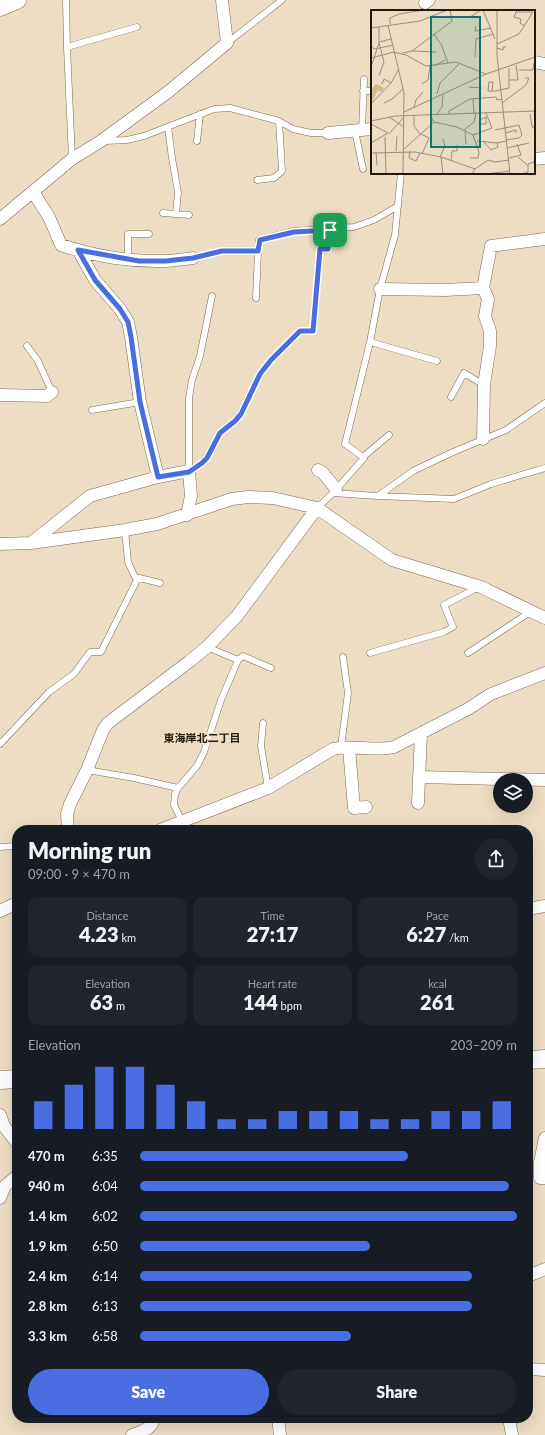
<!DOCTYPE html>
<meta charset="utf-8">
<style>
:root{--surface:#171b24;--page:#20242c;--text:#f1f3f6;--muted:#9ea1a6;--accent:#496ee1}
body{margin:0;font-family:Lato,"Noto Sans JP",sans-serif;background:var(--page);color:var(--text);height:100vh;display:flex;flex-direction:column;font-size:15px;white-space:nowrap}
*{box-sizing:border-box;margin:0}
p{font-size:13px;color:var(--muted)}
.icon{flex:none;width:22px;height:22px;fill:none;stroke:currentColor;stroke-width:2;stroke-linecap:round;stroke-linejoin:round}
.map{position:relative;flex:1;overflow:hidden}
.drawer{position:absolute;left:12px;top:825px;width:521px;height:598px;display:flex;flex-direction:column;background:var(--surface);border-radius:16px;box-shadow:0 4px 16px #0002}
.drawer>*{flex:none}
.controls{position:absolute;left:493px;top:773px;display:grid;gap:8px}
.controls a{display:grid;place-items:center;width:40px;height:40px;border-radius:50%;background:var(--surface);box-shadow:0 4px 16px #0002;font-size:20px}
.pin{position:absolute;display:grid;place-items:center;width:34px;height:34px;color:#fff;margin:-17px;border-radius:8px;box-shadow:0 2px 6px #0006}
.round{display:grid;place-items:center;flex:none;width:42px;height:42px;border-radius:21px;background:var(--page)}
.headline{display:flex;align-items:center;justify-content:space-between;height:68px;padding:0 16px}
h1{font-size:22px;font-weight:800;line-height:30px}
.figures{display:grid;grid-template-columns:repeat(3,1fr);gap:6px;height:68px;padding:4px 16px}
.figures div{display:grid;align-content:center;border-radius:10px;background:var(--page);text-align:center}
.figures b{font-size:20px;font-weight:800}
.figures small{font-size:11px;font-weight:400}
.figures p{font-size:11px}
.chart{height:112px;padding:8px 16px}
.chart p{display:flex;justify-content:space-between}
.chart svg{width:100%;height:72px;margin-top:4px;stroke:var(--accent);stroke-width:6}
.cta{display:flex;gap:8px;margin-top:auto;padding:8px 16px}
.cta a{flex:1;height:46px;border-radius:24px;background:var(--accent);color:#fff;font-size:16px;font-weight:800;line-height:46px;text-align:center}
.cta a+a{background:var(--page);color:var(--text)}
ul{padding:0 16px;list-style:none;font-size:13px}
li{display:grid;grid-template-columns:64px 48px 1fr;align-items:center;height:30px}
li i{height:10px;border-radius:5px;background:var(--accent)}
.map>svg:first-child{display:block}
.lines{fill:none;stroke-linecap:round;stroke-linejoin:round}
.lane-casing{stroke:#796a55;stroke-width:7}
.street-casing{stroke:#796a55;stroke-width:13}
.secondary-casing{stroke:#796a55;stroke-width:19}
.lane{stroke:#fff;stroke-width:6}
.street{stroke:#fff;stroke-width:12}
.secondary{stroke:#fff;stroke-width:18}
.route-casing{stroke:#fff;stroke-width:8}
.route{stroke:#496ee1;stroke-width:5}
.labels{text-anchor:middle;stroke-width:3;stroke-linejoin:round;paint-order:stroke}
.neighbourhood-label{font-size:11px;font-weight:bold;fill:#1f1910;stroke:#edddc4}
.inset-road{fill:none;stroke:#9b8f7c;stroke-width:1}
.view{fill:#0f766e;fill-opacity:0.15;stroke:#0f766e;stroke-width:2}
.inset-edge{fill:none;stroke:#1f1910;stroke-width:2}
</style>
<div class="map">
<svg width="545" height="1435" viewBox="0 0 545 1435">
<rect width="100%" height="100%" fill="#edddc4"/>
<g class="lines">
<!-- lane casing -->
<g class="lane-casing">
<path id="lane" d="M66,0L67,47L72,159
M227,43L282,0
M67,47L137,27
M363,91H372
M168,127L172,158L178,192L176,214
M362,130L364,79
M355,131L363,169
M105,141L127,140L144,136L214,109L230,108L279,121L293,129L311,133H328
M197,141L200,114
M257,180L274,178L282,171L279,121
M163,213L189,215
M193,258L222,251H258L259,240L294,231L354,227L374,220L398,206
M128,259V234H149
M256,298L258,251
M370,342L437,361
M27,346L38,361L52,392
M451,397L464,373L484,385
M92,410L140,402
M363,457L389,435
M189,471L202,463L207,457L220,433L235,421L241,413L260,374L271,360L300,331H313L320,249H328L330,230
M189,471V398L192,380L200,356L212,296
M333,493L378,496L413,471L453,452L506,430L545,403
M378,496L454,499L491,484L545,468
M317,508L333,493L364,458L345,444L370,342L380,289L395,235L401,173
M125,530L128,562L135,577L160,583
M370,653L444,632L453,627L444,605L479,587
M468,653L530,612
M238,660L243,656L271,668
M263,723L261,746L268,788
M0,744L49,692L74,674L90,652H101L138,578
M341,747L348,693L343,657
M87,770L134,778L178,788
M182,821L174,805L175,794L178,788L197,766L204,752L221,700L238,660L207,647
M0,847L17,846"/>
</g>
<!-- street casing -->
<g class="street-casing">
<path id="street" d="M425,3L429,0
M534,62L545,64
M328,133L372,129
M534,159L545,158
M33,192L49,217L61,245C94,256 130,262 165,261C174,261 184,259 193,258
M0,219L72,159L101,141L168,92L227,43L222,0
M78,250L95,280L120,309L128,322L131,337L140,402L158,477L189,471L191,496L187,515
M380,289L445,290L483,288
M0,395L47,396L52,392
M483,439L484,385L490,346V331L485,316L488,299L483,288L491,246L545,239
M318,470L323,473L336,489
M32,542L90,496L158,477
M0,544L31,543L125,530L157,524L232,499L248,497L273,498L317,508L392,560L481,587L545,618
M349,748L354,808L366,807
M419,777L545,780
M418,803L421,733
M68,830L67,814L70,804L87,770L103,730L108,723L190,661L207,647L237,616L317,508
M160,830L268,788L333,749C353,744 374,752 394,747L468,709L491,694L545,673
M528,909L545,906
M0,911L17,903
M0,1115L4,1126L17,1143
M545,1138L540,1162V1178H545
M0,1198L5,1186L17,1176
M528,1276L545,1269
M528,1369L545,1370
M278,1418L280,1435
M509,1418L512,1435
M132,1435C142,1431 152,1430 154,1418"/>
</g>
<!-- secondary casing -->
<g class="secondary-casing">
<path id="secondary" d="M0,7L17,0
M528,1060L545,1059
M0,1080L17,1079"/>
</g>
<!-- lane -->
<use href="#lane" class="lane"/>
<!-- street -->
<use href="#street" class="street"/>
<!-- secondary -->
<use href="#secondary" class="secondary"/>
</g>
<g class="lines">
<!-- route casing -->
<g class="route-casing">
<path id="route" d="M330,230L328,249H320L313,331H300L271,360L260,374L241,414L235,421L220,433L207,458L202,463L189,472L158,477L140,402L131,337L128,322L120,309L95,280L78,250L139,261H166L193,258L222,251H258L260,240L294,232Z"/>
</g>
<!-- route -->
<use href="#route" class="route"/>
</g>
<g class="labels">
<!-- neighbourhood labels -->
<g class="neighbourhood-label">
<text x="202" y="742">東海岸北二丁目</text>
</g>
</g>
<!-- overview -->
<g transform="translate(371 10)">
<rect width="164" height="164" fill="#edddc4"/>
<path d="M5,74L13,78L10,82L7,80L0,93V80Z" fill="#d5b88c"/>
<path class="inset-road" d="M112,0L124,29M126,0V45L139,164M146,0L143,7L150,9L149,13L154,16M99,7L110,0M19,14V8L28,4L53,0M17,15L33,83L32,164M105,16L104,21L120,18M0,18L49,11L76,0M63,24L71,36L77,53M8,32L20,29M126,34L148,24L162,2H146M0,37L4,39L22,35M126,38L132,40V37H135M42,41L65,42M32,43L41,41L81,11L79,0M104,47L105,29L122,24M0,48L23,42L35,45L55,56L85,52L115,64L164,47M63,56L74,50M0,57L8,33V17M148,60H162L163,53M8,66L13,52L8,33M138,70H147L145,55M20,73L28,59M51,74L57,70L59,56M98,77L111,78M121,81L122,72H118L117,81H126L129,80L138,78V58M66,84L69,73L89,53M102,89L103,103M13,93L21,89L32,79M131,93L155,75L158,68H154M0,94L20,73L13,69L11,74M43,97L45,90L52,82M33,102L115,64M78,104V101L99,89L125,87L126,90L131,89M159,104L161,117H164M59,105L63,112L86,117L102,125L108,142L107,148H99M65,105L71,97L72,85M43,106V116L49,124M18,107L33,117M115,108V114H109L110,109L116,107M0,111L24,106L164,101M0,114L17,123L0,133M93,120L103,112L105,103M124,120L148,115L151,125L148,128L135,130M94,121L95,134M134,123L145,120V123M18,124L33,107M50,124L58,128L51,144M102,125L121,118L115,103M14,127L15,164M106,131L126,133L135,131M112,131L120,140L127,137L126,133M136,138L158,133M33,139L63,112M25,141L26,126M39,141L38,148L45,151L49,143M5,142L6,155M0,143L44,142L70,147L104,159L101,164M69,147L74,136L72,129M70,147L72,164M147,147L156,155M138,148L150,145L146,134M80,151L81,141H86V135M163,152L164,140M104,159L117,150L124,152L138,150M115,164L139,161M150,164L157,162V154L164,152"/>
<path class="view" d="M60,7H109V137H60Z"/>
<rect width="164" height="164" class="inset-edge"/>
</g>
</svg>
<div class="controls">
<a><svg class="icon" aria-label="layers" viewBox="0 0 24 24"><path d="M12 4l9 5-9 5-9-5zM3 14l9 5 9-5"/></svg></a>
</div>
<div class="pin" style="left:330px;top:230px;background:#1e9e55"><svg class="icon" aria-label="arrive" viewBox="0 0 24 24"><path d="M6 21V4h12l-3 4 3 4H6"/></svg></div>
<section class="drawer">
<div class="headline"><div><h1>Morning run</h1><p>09:00 · 9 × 470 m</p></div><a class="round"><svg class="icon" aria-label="share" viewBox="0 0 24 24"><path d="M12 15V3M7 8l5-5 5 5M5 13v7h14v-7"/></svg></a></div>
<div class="figures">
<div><p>Distance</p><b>4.23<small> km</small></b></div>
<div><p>Time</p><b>27:17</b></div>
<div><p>Pace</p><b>6:27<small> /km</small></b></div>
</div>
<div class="figures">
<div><p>Elevation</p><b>63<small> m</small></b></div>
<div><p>Heart rate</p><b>144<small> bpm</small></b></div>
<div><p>kcal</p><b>261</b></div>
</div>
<div class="chart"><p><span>Elevation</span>203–209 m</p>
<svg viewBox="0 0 160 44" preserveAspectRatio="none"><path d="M5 44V27M15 44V17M25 44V6M35 44V6M45 44V17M55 44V27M65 44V38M75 44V38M85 44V33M95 44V33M105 44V33M115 44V38M125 44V38M135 44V33M145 44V33M155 44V27"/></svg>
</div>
<ul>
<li><b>470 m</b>6:35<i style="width:71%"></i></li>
<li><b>940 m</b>6:04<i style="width:98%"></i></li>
<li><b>1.4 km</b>6:02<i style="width:100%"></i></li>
<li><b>1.9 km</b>6:50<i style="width:61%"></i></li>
<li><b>2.4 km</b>6:14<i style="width:88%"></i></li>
<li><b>2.8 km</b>6:13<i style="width:88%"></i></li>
<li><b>3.3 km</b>6:58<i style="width:56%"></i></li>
</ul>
<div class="cta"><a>Save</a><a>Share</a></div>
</section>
</div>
